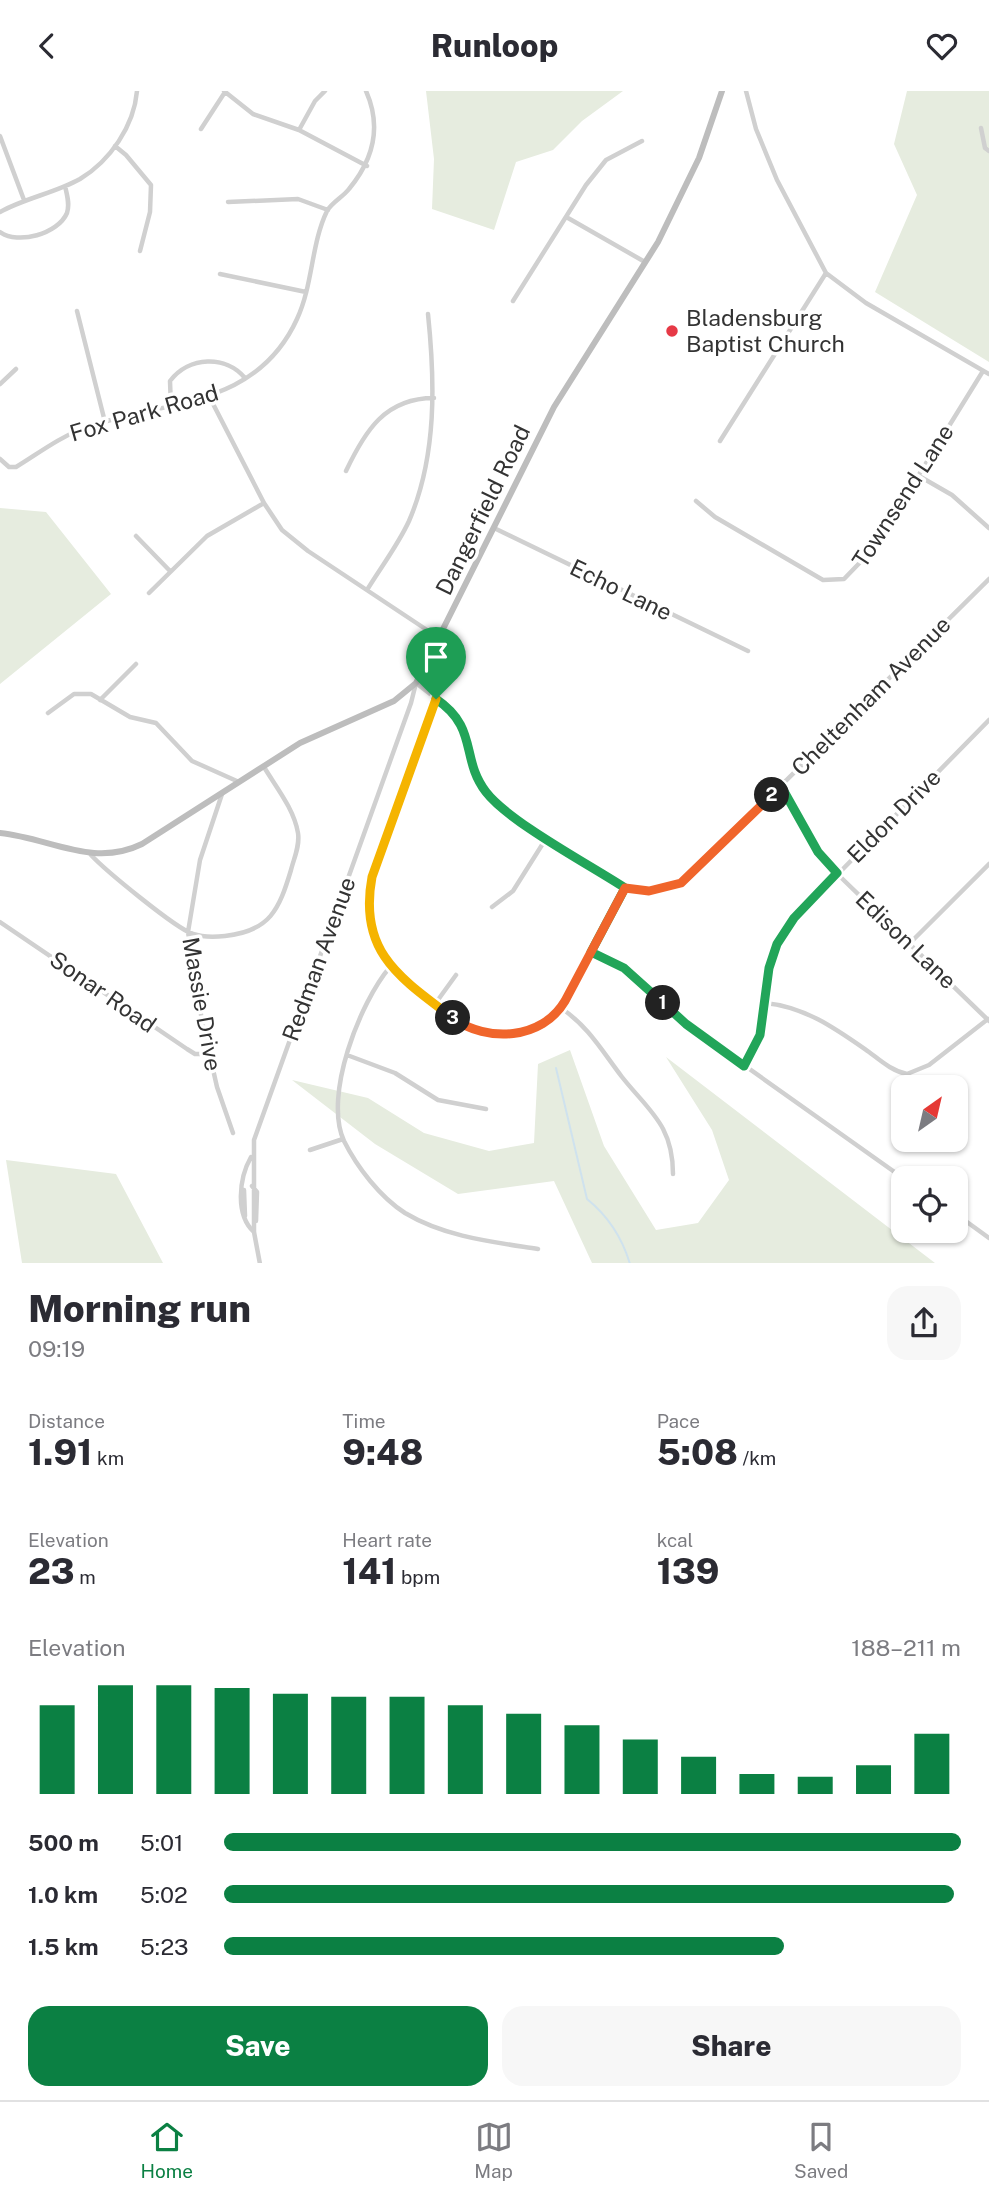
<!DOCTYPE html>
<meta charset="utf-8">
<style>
:root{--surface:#fff;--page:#f7f7f7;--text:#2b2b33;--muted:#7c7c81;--line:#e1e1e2;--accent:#0b8043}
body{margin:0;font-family:"Public Sans",sans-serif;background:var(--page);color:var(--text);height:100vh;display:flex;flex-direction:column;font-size:26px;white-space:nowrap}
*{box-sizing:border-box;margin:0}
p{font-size:23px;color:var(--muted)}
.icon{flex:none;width:38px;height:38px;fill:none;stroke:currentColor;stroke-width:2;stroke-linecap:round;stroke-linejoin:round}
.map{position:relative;height:1172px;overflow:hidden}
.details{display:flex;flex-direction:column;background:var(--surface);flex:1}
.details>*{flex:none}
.needle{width:46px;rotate:34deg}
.tools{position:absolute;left:891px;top:984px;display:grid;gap:14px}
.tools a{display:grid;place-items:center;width:77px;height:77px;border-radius:14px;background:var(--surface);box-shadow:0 2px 5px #0004;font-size:35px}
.pin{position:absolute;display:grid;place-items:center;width:60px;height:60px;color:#fff;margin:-72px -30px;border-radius:50% 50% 50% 0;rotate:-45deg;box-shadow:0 0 7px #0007}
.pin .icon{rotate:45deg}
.km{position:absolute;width:35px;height:35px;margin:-18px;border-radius:50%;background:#222;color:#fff;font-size:19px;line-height:35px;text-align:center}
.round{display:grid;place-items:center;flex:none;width:74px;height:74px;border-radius:21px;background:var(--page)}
.summary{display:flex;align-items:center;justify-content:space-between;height:119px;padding:0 28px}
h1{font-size:38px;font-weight:800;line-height:52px}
.metrics{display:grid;grid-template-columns:repeat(3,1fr);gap:10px;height:119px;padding:7px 28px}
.metrics div{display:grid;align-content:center}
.metrics b{font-size:35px;font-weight:800}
.metrics small{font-size:19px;font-weight:400}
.metrics p{font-size:19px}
.chart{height:196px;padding:14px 28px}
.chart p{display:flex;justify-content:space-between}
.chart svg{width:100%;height:126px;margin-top:7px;stroke:var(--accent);stroke-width:6}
.action{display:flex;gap:14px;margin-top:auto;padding:14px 28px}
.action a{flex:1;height:80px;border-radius:21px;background:var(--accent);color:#fff;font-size:28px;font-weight:800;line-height:80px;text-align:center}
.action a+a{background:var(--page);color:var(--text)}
ul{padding:0 28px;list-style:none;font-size:23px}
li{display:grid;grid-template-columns:112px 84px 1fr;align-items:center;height:52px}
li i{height:18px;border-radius:9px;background:var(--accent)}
header{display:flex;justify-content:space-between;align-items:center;height:91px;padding:0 28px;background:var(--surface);font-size:32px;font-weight:800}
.tab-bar{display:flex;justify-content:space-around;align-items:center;height:98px;border-top:2px solid var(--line);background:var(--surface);font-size:19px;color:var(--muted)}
.tab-bar a{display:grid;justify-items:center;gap:4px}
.tab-bar .selected{color:var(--accent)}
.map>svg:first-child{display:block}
.green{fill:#e6ecdf}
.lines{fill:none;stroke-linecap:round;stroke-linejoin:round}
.stream{stroke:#cfe2ee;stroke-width:2}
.street{stroke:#d0d0d0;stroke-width:4.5}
.secondary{stroke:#bdbdbd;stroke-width:6}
.split-1-casing{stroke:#fff;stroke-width:14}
.split-2-casing{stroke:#fff;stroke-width:14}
.split-3-casing{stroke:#fff;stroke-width:14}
.split-4-casing{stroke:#fff;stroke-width:14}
.split-1{stroke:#22a559;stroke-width:9}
.split-2{stroke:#22a559;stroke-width:9}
.split-3{stroke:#f0652b;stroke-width:9}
.split-4{stroke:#f5b400;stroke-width:9}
.poi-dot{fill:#e63946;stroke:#fff;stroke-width:2.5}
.labels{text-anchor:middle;stroke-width:7;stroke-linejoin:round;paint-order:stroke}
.poi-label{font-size:23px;fill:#333;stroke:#fff;text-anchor:start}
.street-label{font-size:23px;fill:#333;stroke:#fff}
</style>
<header><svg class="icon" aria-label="back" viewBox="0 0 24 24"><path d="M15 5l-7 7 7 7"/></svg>Runloop<svg class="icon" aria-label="heart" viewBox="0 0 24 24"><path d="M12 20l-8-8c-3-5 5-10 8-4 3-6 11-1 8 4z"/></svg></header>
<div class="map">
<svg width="989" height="1173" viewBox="0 0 989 1173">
<rect width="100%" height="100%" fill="#fff"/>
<!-- green -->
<path class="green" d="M426,0H623L582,30L553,59L516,71L494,139L432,118L434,68Z
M907,0H989V271L875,201L917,104L894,53Z
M0,417L46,421L111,503L0,593Z
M570,959L604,1055L656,1139L698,1132L729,1089L712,1039L666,966L935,1172H592L554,1090L458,1103L375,1053L292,989L368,1007L424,1042L489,1060L534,1052L538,973Z
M6,1069L116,1083L163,1172H22Z"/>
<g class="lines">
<!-- stream -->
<path class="stream" d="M556,977L587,1108C608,1125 622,1146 630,1173"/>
<!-- street -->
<path class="street" d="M224,0L253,23L299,39L367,75
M746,0L756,38L777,89L826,182L866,212L989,283
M981,37L985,57L989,60
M201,38L225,1
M299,39L315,10L325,0
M0,45L24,109
M115,55L126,64L151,94L150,121L140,160
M228,111L298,108L328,119
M0,121C25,107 55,102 80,88C110,70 134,35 137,0
M568,127L645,171
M0,141C18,154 58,143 67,122C70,113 67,104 65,95
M220,183L306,201
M513,210L586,94L606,69L642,50
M77,220L105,331
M0,293L16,278
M210,307L264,412L282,439L308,460L439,547
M171,317L170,290C189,265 226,264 245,287
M720,350L826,182
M0,368L9,376H16C39,362 58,347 84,337C164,309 256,318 297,228C313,194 311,153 327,120C332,111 343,106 349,98C373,69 382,36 366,0
M346,380C365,340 385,307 434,307
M919,385L952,404L989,437
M696,410L715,426L823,489L844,488L873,458L983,280
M494,437L748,560
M136,445L170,480
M367,499C381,476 398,454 409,430C437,365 435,291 428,223
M149,502L207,445L264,412
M436,608L404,690L370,799L372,840L394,880L472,939L503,944L526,939L561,917L625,797
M100,609L136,573
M48,622L74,603H91L130,626L156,632L192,670L239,691
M781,695L825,771L989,930
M222,703L200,769L188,841L202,930L217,996L233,1042
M91,764C105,779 175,837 193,843C202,846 215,846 225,845C270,840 279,819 291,779C294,767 300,755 298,742C294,718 276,696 264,676
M492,816L513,800L547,746
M0,831L187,958L195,963H210
M910,852L989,773
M591,861L624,877L686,933L903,1087
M390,876C360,911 323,1005 344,1050C357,1076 380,1106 405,1122C445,1146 493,1151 538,1158
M765,912C806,916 836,938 869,961C881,970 892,980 907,983L929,974L988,928
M435,913L456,884
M561,917C589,936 602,960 622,986C649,1020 673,1034 673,1083
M347,964L395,982L438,1009L486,1018
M744,975L760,944L769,877L789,833L989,629
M310,1059L343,1048
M251,1066C239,1087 235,1124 254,1141
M252,1095L257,1101L256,1130
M244,1099L245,1125
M956,1123L989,1147
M260,1173L254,1141V1049L411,612L416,592L447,616L461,631L478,688L490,706L506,720L625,797L660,799L688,787L989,488"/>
<!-- secondary -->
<path class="secondary" d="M0,742C50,747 93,777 142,753L300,652L394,610L416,592L554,316L658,151L699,67L722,0"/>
</g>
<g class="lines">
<!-- split-1 casing -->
<g class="split-1-casing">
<path id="split-1" d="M436,608C479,637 460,667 486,701C509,731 590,774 625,797L591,861L624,877L663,912"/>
</g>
<!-- split-2 casing -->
<g class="split-2-casing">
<path id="split-2" d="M663,912L686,933L744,975L760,944L769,877L777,853L794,827L837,782L818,761L781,695L772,704"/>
</g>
<!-- split-3 casing -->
<g class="split-3-casing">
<path id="split-3" d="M453,927C487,952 542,949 565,910L625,797L649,800L681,792L772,704"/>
</g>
<!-- split-4 casing -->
<g class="split-4-casing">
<path id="split-4" d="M436,608L372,786C358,861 400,887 453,927"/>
</g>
<!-- split-1 -->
<use href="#split-1" class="split-1"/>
<!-- split-2 -->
<use href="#split-2" class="split-2"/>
<!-- split-3 -->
<use href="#split-3" class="split-3"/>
<!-- split-4 -->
<use href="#split-4" class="split-4"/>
</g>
<!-- markers -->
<circle class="poi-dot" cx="672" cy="240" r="7"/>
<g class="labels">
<!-- poi labels -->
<g class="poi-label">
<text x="686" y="235">Bladensburg<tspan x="686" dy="26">Baptist Church</tspan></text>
</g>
<!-- street labels -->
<g class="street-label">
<text transform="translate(144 322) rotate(-16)" y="8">Fox Park Road</text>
<text transform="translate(903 405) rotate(-57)" y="8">Townsend Lane</text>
<text transform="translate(483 419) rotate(-64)" y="8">Dangerfield Road</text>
<text transform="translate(621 499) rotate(26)" y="8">Echo Lane</text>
<text transform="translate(871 605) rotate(-45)" y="8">Cheltenham Avenue</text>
<text transform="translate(894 725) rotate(-45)" y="8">Eldon Drive</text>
<text transform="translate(906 849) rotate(44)" y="8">Edison Lane</text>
<text transform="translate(319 868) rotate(-70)" y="8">Redman Avenue</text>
<text transform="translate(103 901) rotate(35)" y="8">Sonar Road</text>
<text transform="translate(202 913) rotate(80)" y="8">Massie Drive</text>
</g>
</g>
</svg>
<div class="tools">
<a><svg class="needle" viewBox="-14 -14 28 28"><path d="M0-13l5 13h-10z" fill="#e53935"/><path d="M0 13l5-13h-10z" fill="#7c7c81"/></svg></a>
<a><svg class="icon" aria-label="locate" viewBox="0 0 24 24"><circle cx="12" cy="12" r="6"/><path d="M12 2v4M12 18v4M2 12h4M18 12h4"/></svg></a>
</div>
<div class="pin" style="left:436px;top:608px;background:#1e9e55"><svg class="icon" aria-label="arrive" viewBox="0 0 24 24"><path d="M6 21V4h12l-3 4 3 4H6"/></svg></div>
<b class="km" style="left:663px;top:912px">1</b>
<b class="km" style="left:772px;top:704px">2</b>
<b class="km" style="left:453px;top:927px">3</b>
</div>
<section class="details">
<div class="summary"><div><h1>Morning run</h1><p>09:19</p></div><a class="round"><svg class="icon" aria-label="share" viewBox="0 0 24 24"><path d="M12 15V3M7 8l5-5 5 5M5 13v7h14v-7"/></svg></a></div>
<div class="metrics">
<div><p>Distance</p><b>1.91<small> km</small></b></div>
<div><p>Time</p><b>9:48</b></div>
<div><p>Pace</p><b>5:08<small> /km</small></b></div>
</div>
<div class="metrics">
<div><p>Elevation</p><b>23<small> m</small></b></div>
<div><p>Heart rate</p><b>141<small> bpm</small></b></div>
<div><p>kcal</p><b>139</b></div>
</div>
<div class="chart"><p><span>Elevation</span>188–211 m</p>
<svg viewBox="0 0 160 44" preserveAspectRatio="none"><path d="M5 44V13M15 44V6M25 44V6M35 44V7M45 44V9M55 44V10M65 44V10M75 44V13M85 44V16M95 44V20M105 44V25M115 44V31M125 44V37M135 44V38M145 44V34M155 44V23"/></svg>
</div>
<ul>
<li><b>500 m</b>5:01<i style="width:100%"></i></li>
<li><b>1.0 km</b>5:02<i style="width:99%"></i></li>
<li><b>1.5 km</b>5:23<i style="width:76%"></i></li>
</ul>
<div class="action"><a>Save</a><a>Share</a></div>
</section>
<nav class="tab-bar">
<a class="selected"><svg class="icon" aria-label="home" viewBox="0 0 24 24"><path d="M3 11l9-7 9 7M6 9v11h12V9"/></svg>Home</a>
<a><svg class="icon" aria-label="map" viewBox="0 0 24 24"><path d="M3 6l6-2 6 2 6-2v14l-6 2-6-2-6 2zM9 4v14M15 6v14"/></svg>Map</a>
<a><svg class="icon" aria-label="saved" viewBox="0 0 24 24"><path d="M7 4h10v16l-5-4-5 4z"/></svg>Saved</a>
</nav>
